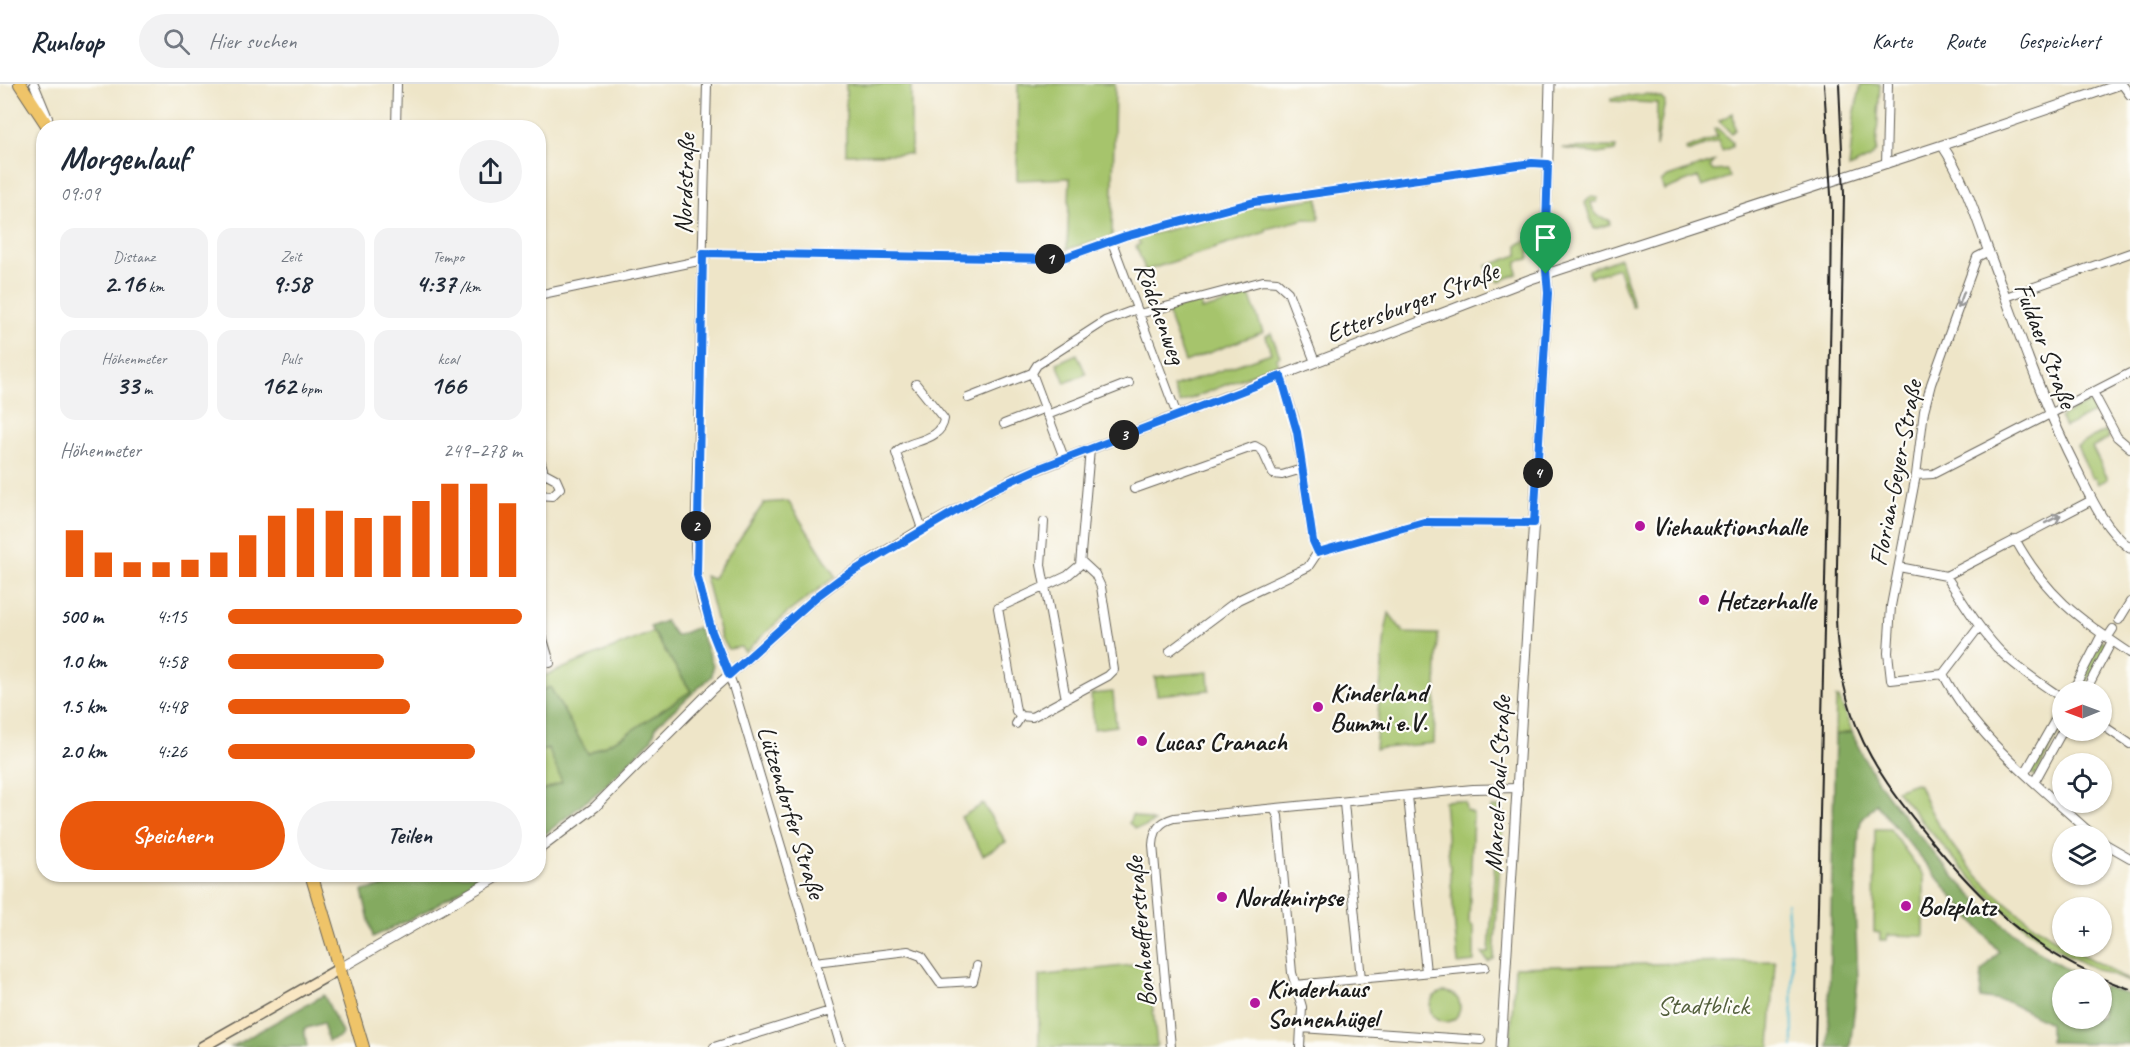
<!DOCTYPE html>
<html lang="de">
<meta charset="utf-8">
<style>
:root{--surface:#fff;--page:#f2f2f3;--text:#1f2937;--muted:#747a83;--line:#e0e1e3;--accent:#ea580c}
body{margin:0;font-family:Caveat,sans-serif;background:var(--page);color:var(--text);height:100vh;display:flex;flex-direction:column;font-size:22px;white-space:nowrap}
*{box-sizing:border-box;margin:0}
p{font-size:20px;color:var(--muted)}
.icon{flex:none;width:33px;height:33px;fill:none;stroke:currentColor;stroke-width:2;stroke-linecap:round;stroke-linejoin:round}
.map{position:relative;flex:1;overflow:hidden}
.panel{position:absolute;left:36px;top:36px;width:510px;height:762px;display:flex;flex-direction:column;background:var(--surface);border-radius:24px;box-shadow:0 2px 4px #0004}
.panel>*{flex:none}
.needle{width:39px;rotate:269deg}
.fabs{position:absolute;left:2052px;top:597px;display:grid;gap:12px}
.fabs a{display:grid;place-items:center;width:60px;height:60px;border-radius:50%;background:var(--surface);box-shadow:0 2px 4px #0004;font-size:30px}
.pin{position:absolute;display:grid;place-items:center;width:51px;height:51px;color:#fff;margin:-62px -26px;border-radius:50% 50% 50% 0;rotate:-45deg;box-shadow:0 0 6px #0007}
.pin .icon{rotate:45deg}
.km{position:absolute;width:30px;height:30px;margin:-15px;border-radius:50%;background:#222;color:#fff;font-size:16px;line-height:30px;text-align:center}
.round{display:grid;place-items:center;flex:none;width:63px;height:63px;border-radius:32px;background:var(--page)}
.summary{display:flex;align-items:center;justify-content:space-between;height:102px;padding:0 24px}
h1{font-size:33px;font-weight:800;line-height:45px}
.stats{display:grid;grid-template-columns:repeat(3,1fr);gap:9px;height:102px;padding:6px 24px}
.stats div{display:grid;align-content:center;border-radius:15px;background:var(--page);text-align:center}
.stats b{font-size:26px;font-weight:800}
.stats small{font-size:16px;font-weight:400}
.stats p{font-size:16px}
.chart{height:168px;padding:12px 24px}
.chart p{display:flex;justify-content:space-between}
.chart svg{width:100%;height:108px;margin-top:6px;stroke:var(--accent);stroke-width:6}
.primary-button{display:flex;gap:12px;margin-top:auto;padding:12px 24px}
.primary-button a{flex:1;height:69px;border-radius:36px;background:var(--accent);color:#fff;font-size:24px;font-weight:800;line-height:69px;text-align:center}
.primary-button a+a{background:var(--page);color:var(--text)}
ul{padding:0 24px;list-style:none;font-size:20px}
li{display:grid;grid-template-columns:96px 72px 1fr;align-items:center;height:45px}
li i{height:15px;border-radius:8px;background:var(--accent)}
header{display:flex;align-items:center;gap:36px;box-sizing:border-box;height:84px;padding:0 30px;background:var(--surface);border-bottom:2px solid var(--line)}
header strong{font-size:28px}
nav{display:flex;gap:33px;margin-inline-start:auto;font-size:21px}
.search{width:420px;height:54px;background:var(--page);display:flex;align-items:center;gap:15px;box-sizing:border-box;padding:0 21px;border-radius:33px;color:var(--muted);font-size:22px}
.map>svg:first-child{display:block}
.green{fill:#a6c46c;stroke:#617044;stroke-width:1.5}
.forest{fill:#84aa60;stroke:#50633e;stroke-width:1.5}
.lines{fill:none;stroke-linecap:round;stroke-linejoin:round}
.stream{stroke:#58bed6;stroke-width:2}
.minor-casing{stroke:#666258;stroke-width:10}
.tertiary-casing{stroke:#666258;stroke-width:11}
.secondary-casing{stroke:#666258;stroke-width:13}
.primary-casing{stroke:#666258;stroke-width:14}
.minor{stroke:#fff;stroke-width:8}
.tertiary{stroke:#fff;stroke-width:9}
.secondary{stroke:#f9e7c3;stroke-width:10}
.primary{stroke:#efc469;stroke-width:12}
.rail{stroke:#1c1c1c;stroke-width:2}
.oneway{stroke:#999}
.route-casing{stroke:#fff;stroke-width:12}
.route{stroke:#1a73e8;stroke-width:8}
.poi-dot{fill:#b5179e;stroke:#fdfcf7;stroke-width:2}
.labels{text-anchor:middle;stroke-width:4.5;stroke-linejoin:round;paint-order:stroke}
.street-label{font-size:26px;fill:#1c1c1c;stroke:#fdfcf7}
.poi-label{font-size:26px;font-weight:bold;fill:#1c1c1c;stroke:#fdfcf7;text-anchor:start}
.park-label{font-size:26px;fill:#535f3c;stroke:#fdfcf7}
</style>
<header>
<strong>Runloop</strong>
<div class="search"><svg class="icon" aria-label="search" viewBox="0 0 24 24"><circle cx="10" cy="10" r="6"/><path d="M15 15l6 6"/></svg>Hier suchen</div>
<nav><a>Karte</a><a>Route</a><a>Gespeichert</a></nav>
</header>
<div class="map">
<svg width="2130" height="963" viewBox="0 0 2130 963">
<rect width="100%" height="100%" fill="#fdfcf7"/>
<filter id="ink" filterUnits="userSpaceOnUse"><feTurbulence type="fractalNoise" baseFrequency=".0167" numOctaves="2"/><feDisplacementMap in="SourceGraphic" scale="12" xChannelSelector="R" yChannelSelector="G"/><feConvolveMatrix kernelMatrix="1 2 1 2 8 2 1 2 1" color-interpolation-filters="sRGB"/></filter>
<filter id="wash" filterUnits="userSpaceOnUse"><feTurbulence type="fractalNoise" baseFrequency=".008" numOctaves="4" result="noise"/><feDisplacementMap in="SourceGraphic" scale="24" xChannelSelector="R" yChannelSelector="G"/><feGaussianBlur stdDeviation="1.35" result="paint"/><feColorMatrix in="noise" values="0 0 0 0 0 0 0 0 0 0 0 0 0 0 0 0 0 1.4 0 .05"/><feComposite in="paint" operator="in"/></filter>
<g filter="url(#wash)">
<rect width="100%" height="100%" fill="#eee5c8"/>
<!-- green -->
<path class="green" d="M846,0H911V70H846Z
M1018,0H1115L1112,153L1067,165L1070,94L1017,96Z
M1861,0H1880L1876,67L1870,74L1849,84L1854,32Z
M1648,10L1661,14L1665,18L1656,63L1657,19L1611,17V14Z
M1733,29L1735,46L1731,49L1719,37Z
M1717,44L1732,58V63L1722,67L1718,57L1687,68L1686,65L1717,53L1714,45Z
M1616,63L1615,67L1598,70L1562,64Z
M1715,77L1710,83L1713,87L1727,86L1730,93L1702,103L1698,93L1664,106L1661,98L1668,93Z
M1590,113L1598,114L1597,118H1591C1592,128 1599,134 1609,136L1610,140L1594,145L1585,119Z
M1318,114L1319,136L1305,135L1266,145V148L1138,189L1145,185L1136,162L1140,160L1137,154L1251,124Z
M1527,156L1530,159L1529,175L1517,177V190L1498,198L1486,182L1518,171V161Z
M1620,174L1634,223H1632L1618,184L1590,193L1588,186Z
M1247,205L1263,248L1185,278L1167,227L1202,217L1201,226L1230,218L1232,209Z
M1271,249L1280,272L1276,274L1278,280L1180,319L1173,303L1271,269L1266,252Z
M1077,270L1086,290L1065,299L1057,279Z
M2090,318L2096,328L2065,343L2060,333Z
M2106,347L2109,354L2092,363L2108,395L2098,400L2095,393L2092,395L2077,362Z
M788,417L836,492L786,530L745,568L741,563L729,565L721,554L705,492L712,495L764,419Z
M1389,529L1404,549L1438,550L1434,659L1375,665L1385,548Z
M653,548L691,607L625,651L588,670L550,603L539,608V594Z
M2102,556L2108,560L2082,607L2074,608Z
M1208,588L1209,606L1157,611L1155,593Z
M1113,608L1116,642L1094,645L1091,610Z
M1836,614H1839L1852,648L1835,651Z
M2062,628V643L2035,692L2030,687Z
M548,664L563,698L539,708V668Z
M1915,699L1919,701C1951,783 2027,845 2102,881C2112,886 2118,894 2130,896V898C2019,862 1967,791 1896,706Z
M1456,716L1465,718L1466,726L1473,729L1469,838L1474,844V878L1458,880L1444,717Z
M983,720L1006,758L983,771L961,733Z
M1491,723H1500L1503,729L1494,875L1488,878L1482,869H1489L1498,728L1491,727Z
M1132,731L1154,738L1145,743L1135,744L1129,739Z
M1875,745H1890L1924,792V852L1888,851L1887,856H1880V849L1874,848Z
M1775,877L1770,963H1510L1515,883Z
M1148,879L1157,963H1039V892Z
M1430 923a15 15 0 1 1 30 0a15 15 0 1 1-30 0Z"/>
<!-- forest -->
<path class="forest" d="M665,537L676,552L698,543L713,581L712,592L657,641L651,656L603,704L539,755V708L562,698L548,664L539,668V608L550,603L588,670L625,651L691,607L650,543Z
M1852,648C1869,690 1893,720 1921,754C1969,813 2018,862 2086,895L2062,896V934H2102V902L2130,911V960L2050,958V939L2008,918L1980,914L1982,887L1999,868L1876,720L1861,737L1859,746L1855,823L1858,896L1850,963H1828L1835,651Z
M391,791V790L485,791L423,829L373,853L362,807L393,800Z
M324,911L342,949L340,953L328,957L323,939L304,945L307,963H231Z"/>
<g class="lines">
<!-- stream -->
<path class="stream" d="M1787,819L1792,884L1793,963"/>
</g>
</g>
<g filter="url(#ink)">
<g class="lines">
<!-- minor casing -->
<g class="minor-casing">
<path id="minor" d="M34,0L48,34
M707,0L695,463L697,491L702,518L734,605L841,963
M2122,0L2130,11
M396,44L397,0
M1886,80L1888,0
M1112,158L1177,331
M703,169L1060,175L1125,152L1254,118L1532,79L1548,80
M538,211L703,176
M2006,213L2130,169
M1139,230L1263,197L1277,198L1288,208L1315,278
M1032,289L1064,374
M1281,292L1294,334L1313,457L1318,468
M916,300L944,335C941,359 907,355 896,369L922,445
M2093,308L2117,353L2130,364
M968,314L1032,289L1037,281L1105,237L1137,225
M1047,331L1129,299
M1004,340L1045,324
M538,369L543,385L538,404
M1916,391L1933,390L2130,289
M1134,405L1255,362L1262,366L1273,390L1282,391L1302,385
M538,411L552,412L560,404L556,395L543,388
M1044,438L1041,481L1066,615
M2015,455C2047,513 2077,533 2130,569
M1318,468L1424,438L1534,439
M1899,483L1946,492L2092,416
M1946,492C1964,519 1980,547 2003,570C2021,587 2042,600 2062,614
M2119,536L2130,518
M538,538L550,579
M1979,543L1943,590L1891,596L1888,569L1891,522L1916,391L1924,327L1931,300L1977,173L1989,167
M2107,554L2113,545
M1170,567L1238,516L1308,483L1318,468
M1943,590C1977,656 2040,702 2094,752
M2072,608L2102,550
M2085,608L2112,557
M1021,632L1032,633L1108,592L1114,586L1101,503L1095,490L1081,477
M1016,640L1021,632L1016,627L998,524L1067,492L1080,481L1090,365
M2102,641L2130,660
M2025,689L2062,624
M2035,697L2063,646
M1408,712L1426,888
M1344,719L1361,895
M1274,725L1278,732L1292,889L1302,923L1300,963
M2102,758L2130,774
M815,878L908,867L921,872L940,899L973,897L977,882
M1295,901L1485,883
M1301,944L1481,956
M714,963L830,927
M1171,963L1153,761C1154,746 1159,738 1174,734L1473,705L1518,704"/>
</g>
<!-- tertiary casing -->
<g class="tertiary-casing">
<path id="tertiary" d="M1942,61C1965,95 1977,136 1991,174C2018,246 2042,318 2077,386C2091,414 2104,445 2130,464
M538,766L595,723L711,607L816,513L840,495L922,445L1015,394L1531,195L1964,54L2121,0
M339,885L503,790
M1501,963L1548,209L1545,174L1550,0"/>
</g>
<!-- secondary casing -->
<g class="secondary-casing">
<path id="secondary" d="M202,963L339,885"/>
</g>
<!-- primary casing -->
<g class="primary-casing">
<path id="primary" d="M20,0L49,44
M311,790L363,963"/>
</g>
<!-- minor -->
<use href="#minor" class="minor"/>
<!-- tertiary -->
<use href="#tertiary" class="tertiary"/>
<!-- secondary -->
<use href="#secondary" class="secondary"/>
<!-- primary -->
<use href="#primary" class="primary"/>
<!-- rail -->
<path class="rail" d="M1839,0L1844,110L1836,535C1839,636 1873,687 1936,762C1992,829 2045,877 2130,905
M1815,963L1831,218L1832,126L1824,0"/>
</g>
<!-- one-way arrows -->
<defs><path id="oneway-shaft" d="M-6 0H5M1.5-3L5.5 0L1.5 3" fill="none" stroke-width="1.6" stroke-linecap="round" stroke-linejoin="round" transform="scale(1.5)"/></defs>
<g class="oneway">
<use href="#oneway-shaft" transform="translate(1961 216) rotate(110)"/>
<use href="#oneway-shaft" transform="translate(2053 435) rotate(-27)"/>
</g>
</g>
<g class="lines" filter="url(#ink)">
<!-- route casing -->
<g class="route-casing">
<path id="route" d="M1532,79L1548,80L1545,174L1548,209L1534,439L1424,438L1318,468L1313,457L1297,348L1281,292L1040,384L993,405L840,495L816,513L729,591L712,548L697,491L703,169L1060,175L1125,152L1254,118Z"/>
</g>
<!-- route -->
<use href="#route" class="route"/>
</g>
<!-- markers -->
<g class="poi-dot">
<circle cx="1640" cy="442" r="6"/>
<circle cx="1704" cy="516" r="6"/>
<circle cx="1318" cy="623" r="6"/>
<circle cx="1142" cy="657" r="6"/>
<circle cx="1222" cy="813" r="6"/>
<circle cx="1906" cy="822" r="6"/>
<circle cx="1255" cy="919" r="6"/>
</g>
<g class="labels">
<!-- street labels -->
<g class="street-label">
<text transform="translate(684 100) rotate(-88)" y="9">Nordstraße</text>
<text transform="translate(1412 218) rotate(-21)" y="9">Ettersburger Straße</text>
<text transform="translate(1161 229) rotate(70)" y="9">Rödchenweg</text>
<text transform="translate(2046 261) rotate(69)" y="9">Fuldaer Straße</text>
<text transform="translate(1895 389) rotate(-79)" y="9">Florian-Geyer-Straße</text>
<text transform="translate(1497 700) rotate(-87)" y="9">Marcel-Paul-Straße</text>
<text transform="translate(792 728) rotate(73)" y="9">Lützendorfer Straße</text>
<text transform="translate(1140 848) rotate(-95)" y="9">Bonhoefferstraße</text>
</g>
<!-- poi labels -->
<g class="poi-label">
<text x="1652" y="451">Viehauktionshalle</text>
<text x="1716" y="525">Hetzerhalle</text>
<text x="1330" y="617">Kinderland<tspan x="1330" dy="30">Bummi e.V.</tspan></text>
<text x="1154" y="666">Lucas Cranach</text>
<text x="1234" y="822">Nordknirpse</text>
<text x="1918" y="831">Bolzplatz</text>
<text x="1267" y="913">Kinderhaus<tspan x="1267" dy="30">Sonnenhügel</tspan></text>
</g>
<!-- park labels -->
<g class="park-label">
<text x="1703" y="930">Stadtblick</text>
</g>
</g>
</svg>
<div class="fabs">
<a><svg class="needle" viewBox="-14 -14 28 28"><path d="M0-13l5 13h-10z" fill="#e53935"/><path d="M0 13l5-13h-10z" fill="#747a83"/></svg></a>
<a><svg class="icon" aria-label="locate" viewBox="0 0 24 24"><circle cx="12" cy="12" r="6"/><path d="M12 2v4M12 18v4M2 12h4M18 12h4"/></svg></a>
<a><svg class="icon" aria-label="layers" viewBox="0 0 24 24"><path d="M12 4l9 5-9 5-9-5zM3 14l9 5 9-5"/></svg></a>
<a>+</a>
<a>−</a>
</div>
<div class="pin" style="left:1546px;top:190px;background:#1e9e55"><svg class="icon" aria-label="arrive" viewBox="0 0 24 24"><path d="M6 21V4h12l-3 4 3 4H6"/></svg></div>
<b class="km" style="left:1050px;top:175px">1</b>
<b class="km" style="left:696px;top:442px">2</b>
<b class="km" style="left:1124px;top:351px">3</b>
<b class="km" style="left:1538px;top:389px">4</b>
<section class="panel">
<div class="summary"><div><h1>Morgenlauf</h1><p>09:09</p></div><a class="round"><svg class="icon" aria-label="share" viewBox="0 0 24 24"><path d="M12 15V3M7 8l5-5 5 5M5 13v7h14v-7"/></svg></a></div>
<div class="stats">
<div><p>Distanz</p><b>2.16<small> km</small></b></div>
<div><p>Zeit</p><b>9:58</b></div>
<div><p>Tempo</p><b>4:37<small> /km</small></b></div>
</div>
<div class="stats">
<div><p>Höhenmeter</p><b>33<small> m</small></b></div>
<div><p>Puls</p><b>162<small> bpm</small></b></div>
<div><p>kcal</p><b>166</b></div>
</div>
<div class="chart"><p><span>Höhenmeter</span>249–278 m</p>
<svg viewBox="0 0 160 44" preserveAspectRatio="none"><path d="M5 44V25M15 44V34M25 44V38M35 44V38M45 44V37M55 44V34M65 44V27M75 44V19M85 44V16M95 44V17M105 44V20M115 44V19M125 44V13M135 44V6M145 44V6M155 44V14"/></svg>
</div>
<ul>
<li><b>500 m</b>4:15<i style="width:100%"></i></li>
<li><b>1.0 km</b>4:58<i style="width:53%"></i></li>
<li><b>1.5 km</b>4:48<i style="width:62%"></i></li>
<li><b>2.0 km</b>4:26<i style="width:84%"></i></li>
</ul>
<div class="primary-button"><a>Speichern</a><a>Teilen</a></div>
</section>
</div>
